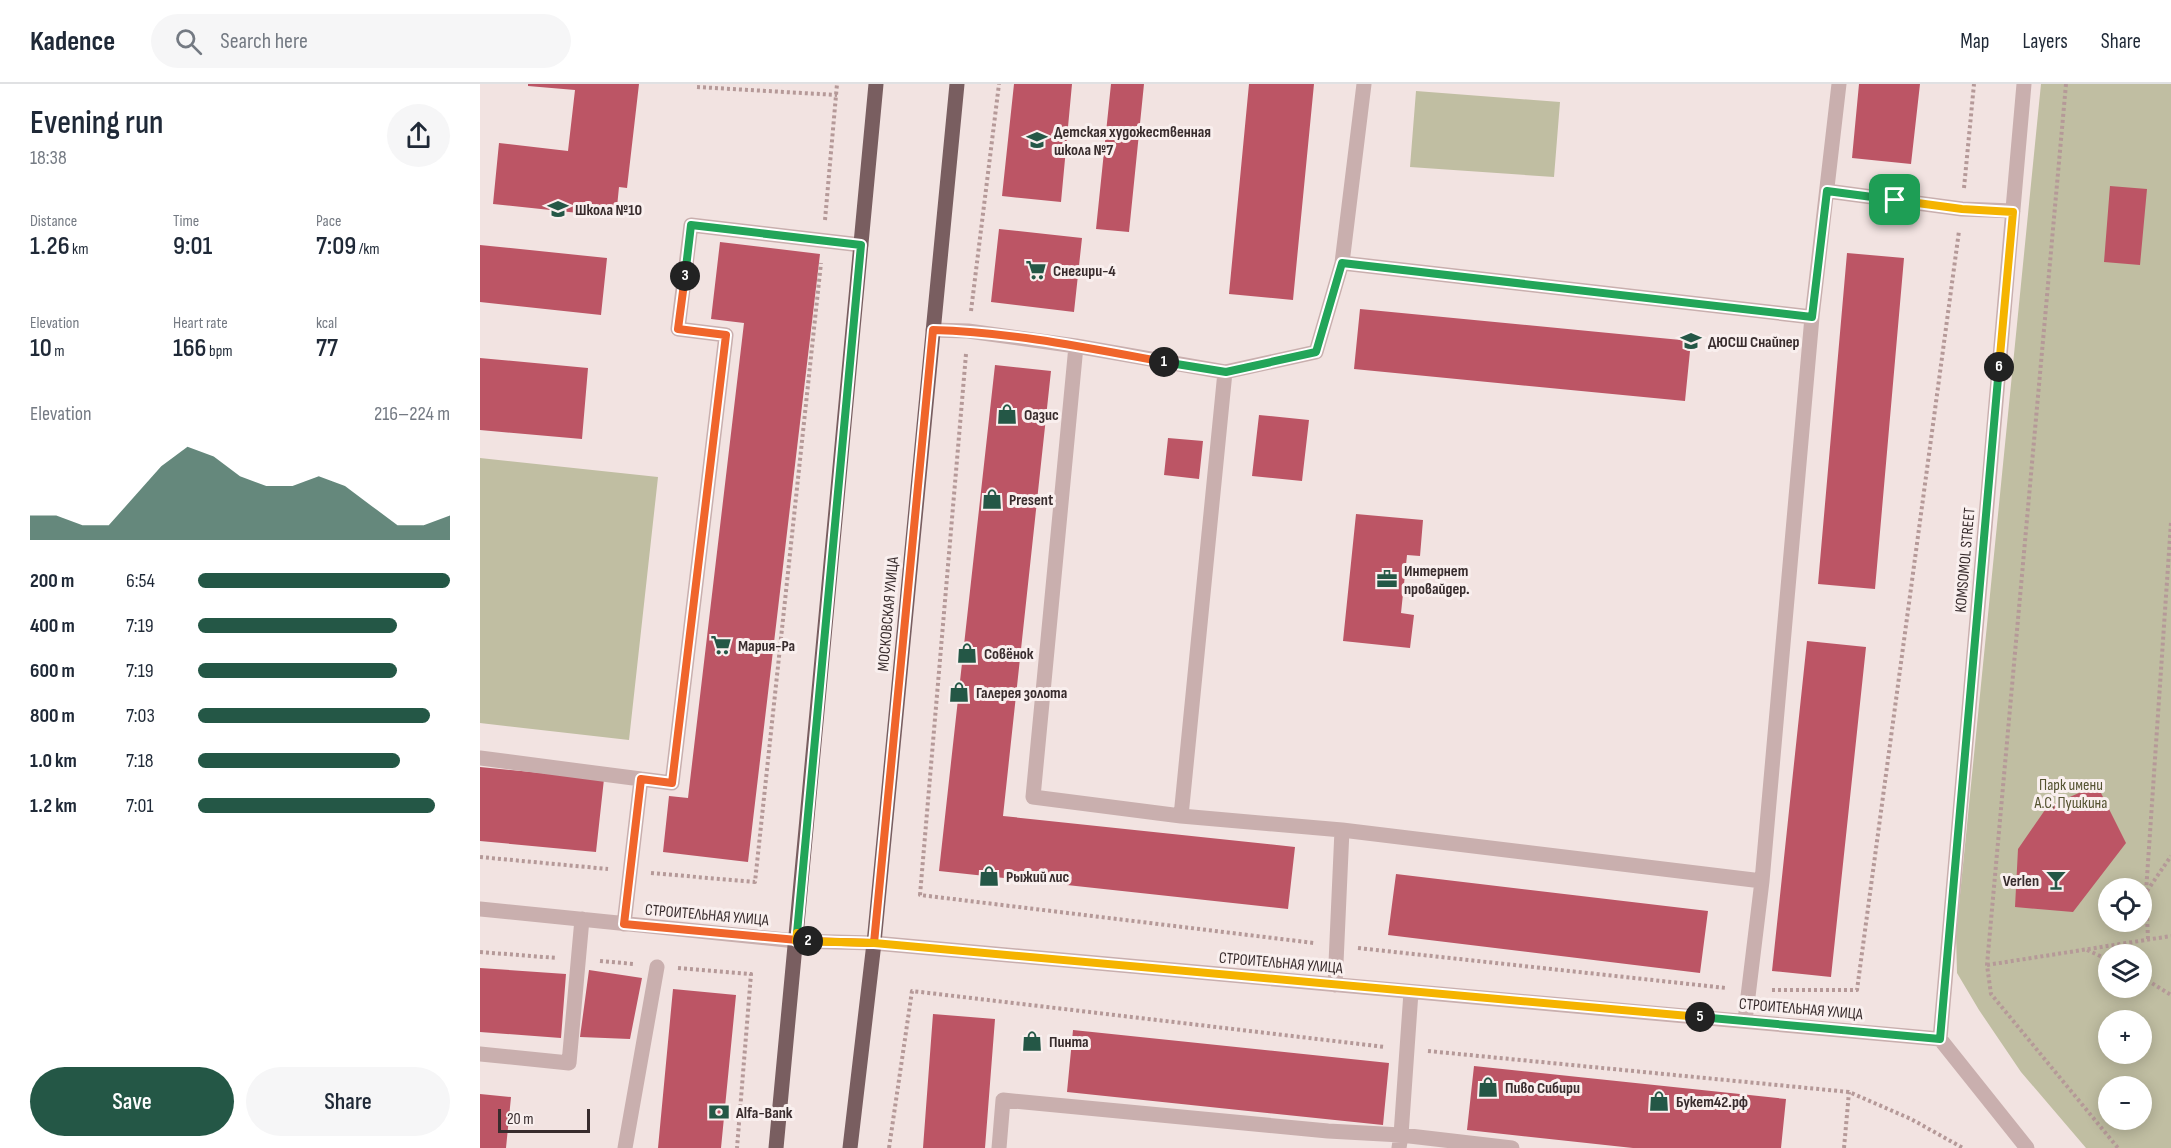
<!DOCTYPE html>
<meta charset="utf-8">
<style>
:root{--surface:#fff;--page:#f6f6f7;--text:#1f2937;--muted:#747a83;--line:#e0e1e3;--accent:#245746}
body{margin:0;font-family:"Sofia Sans Condensed",sans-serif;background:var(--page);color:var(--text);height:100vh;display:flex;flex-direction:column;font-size:22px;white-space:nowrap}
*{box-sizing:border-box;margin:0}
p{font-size:20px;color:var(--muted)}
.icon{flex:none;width:33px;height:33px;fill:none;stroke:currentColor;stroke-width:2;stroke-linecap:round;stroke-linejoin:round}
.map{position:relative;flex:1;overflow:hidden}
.sheet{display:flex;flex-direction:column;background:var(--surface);width:480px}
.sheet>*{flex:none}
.buttons{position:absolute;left:1618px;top:794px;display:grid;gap:12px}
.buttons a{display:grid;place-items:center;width:54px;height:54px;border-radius:50%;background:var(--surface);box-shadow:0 3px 15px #0003;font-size:30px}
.scale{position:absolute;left:18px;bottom:15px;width:92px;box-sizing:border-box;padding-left:6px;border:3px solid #382c2d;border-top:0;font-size:16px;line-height:21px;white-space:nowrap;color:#382c2d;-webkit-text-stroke:4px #f9efee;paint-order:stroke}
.pin{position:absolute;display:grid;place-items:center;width:51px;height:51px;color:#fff;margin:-26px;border-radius:12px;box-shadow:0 3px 9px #0006}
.km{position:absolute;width:30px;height:30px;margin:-15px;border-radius:50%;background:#222;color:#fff;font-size:16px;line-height:30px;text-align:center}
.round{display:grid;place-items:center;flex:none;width:63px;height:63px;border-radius:32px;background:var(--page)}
.headline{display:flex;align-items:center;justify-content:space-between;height:102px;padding:0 30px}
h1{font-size:33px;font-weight:600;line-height:45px}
.figures{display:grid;grid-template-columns:repeat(3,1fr);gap:9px;height:102px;padding:6px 30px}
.figures div{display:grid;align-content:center}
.figures b{font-size:26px;font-weight:600}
.figures small{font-size:16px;font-weight:400}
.figures p{font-size:16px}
.chart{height:168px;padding:12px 30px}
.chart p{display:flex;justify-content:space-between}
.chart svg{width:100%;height:108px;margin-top:6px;fill:var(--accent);opacity:.7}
.button{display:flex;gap:12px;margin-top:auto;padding:12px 30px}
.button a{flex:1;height:69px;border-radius:36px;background:var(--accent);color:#fff;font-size:24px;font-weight:600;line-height:69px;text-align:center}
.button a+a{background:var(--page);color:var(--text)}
ul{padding:0 30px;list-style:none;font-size:20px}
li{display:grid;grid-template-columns:96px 72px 1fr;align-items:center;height:45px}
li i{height:15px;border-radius:8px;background:var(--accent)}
header{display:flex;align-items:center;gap:36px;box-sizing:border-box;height:84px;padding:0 30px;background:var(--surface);border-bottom:2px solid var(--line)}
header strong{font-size:28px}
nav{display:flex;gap:33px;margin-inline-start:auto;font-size:21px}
.search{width:420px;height:54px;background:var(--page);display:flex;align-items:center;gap:15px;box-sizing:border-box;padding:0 21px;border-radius:33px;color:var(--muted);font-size:22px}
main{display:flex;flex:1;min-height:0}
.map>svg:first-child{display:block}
.green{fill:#c0bea2;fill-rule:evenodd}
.building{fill:#bc5565}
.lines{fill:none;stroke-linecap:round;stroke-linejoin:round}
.path{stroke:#b59998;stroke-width:4;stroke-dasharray:3 3;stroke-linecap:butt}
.minor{stroke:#c9afae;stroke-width:15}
.major{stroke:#795e60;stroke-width:15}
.split-1-casing{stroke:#fff;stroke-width:12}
.split-2-casing{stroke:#fff;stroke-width:12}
.split-3-casing{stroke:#fff;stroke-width:12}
.split-4-casing{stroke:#fff;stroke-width:12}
.split-5-casing{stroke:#fff;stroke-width:12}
.split-6-casing{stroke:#fff;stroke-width:12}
.split-7-casing{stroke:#fff;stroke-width:12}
.split-1{stroke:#22a559;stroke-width:8}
.split-2{stroke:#f0652b;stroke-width:8}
.split-3{stroke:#f0652b;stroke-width:8}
.split-4{stroke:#22a559;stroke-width:8}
.split-5{stroke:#f5b400;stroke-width:8}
.split-6{stroke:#22a559;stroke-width:8}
.split-7{stroke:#f5b400;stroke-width:8}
.labels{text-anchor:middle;stroke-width:6;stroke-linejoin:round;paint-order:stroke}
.poi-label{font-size:16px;font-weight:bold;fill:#382c2d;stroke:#f9efee;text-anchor:start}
.street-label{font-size:16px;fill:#382c2d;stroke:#f9efee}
.park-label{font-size:16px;fill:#555331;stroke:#f9efee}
</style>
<header>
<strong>Kadence</strong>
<div class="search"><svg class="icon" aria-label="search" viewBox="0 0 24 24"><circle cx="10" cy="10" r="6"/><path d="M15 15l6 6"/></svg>Search here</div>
<nav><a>Map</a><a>Layers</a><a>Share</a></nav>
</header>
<main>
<section class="sheet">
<div class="headline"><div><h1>Evening run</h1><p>18:38</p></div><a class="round"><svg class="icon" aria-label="share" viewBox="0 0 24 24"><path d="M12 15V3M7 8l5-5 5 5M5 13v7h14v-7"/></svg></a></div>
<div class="figures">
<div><p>Distance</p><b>1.26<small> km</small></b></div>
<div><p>Time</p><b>9:01</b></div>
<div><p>Pace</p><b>7:09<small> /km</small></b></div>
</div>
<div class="figures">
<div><p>Elevation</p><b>10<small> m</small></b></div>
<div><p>Heart rate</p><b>166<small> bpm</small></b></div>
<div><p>kcal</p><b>77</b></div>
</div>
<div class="chart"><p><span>Elevation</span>216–224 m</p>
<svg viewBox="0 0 160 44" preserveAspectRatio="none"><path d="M0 44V34L10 34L20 38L30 38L40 26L50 14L60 6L70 10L80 18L90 22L100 22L110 18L120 22L130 30L140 38L150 38L160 34V44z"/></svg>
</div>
<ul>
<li><b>200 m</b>6:54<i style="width:100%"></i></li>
<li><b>400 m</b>7:19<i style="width:79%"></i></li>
<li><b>600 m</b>7:19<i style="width:79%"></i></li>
<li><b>800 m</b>7:03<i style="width:92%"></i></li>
<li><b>1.0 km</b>7:18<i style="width:80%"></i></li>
<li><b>1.2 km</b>7:01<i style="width:94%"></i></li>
</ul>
<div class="button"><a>Save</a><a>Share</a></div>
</section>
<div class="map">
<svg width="1691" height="1064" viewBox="0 0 1691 1064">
<rect width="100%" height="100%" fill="#f2e3e1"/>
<!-- green -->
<path class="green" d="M1561,0H1691V1064H1606L1541,988L1499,926L1477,889L1476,851ZM1629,804H1662V837H1629ZM1629,870H1662V903H1629ZM1629,936H1662V969H1629ZM1629,1002H1662V1035H1629Z
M936,7L1080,18L1074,93L930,83Z
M0,374L178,393L149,656L0,639Z"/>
<!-- building -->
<path class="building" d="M48,0H159L147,104L139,103L136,133L13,120L19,59L88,67L95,6L48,2Z
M534,0H592L581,118L522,112Z
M631,0H664L649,148L616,145Z
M769,0H834L813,216L749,210Z
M1379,0H1440L1431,80L1372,74Z
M1630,102L1667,105L1660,181L1624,178Z
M519,145L602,154L594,228L511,218Z
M240,158L340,170L268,778L183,768L189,712L208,714L264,239L231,235Z
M0,161L127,174L121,231L0,218Z
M1367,169L1424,174L1395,505L1338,500Z
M880,225L1211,257L1205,317L874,285Z
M0,274L108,284L102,355L0,346Z
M515,281L571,287L523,732L815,763L808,825L459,787Z
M779,331L829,336L822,397L772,392Z
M688,354L723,357L719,395L684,391Z
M876,430L943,436L940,472L927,471L921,529L934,531L930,564L863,557Z
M1327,557L1386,563L1351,893L1292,887Z
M0,683L124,695L116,768L0,757Z
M1617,701L1646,759L1593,828L1535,823L1538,765L1567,723Z
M916,790L1228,827L1220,889L908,851Z
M0,884L86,890L81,954L0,948Z
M109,886L162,894L150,955L100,953Z
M193,905L256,911L241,1064H178Z
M453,930L515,935L505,1064H443Z
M593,946L909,979L903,1041L587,1008Z
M994,982L1306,1015L1301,1064H1153L987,1046Z
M0,1010L31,1013L26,1064H0Z"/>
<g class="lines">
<!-- path -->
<path class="path" d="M1586,0L1507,881L1511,910L1638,1064
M217,3L357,11
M1484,104L1494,0
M345,136L357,0
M491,227L519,0
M486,270L440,811L834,859
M0,773L128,785
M171,789L275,798L341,179
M1667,807L1691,772
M1668,855L1666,808L1691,438
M878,864L1246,904
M1607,866L1629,876
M0,868L77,874
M120,877L154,880
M1507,881L1691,852
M198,884L271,890L257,1064
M1662,893L1691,911
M1292,906H1377L1479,147
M948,967L1369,1008L1431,1035L1483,1064
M409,1064L432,907L905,963
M1364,1064L1369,1008"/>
<!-- minor -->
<path class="minor" d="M1347,107L1482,125L1533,127
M862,179L884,0
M1332,233L1359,0
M453,246L488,247L596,262L553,713L701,732L862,746L855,901
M596,262L745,288
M0,674L161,695
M701,732L745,288L836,268L862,179L1332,233L1282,797L1265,937
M862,746L1282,797
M0,825L316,857L394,859L1460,955L1547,1064
M144,840L161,695L192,699L246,251L198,245L211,141L381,161
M1460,955L1544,0
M0,970L89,979L102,835
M145,1064L177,883
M519,1064L523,1016L848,1047L921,1051L931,908
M919,1064L921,1051L1032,1064"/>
<!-- major -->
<path class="major" d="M296,1064L396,0
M370,1064L394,859L477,0"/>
</g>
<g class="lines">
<!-- split-1 casing -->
<g class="split-1-casing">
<path id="split-1" d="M684,278L746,288L836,268L862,179L1332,233L1347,107L1415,116"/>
</g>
<!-- split-2 casing -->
<g class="split-2-casing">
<path id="split-2" d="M328,857L394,859L453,246C531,248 608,264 684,278"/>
</g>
<!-- split-3 casing -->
<g class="split-3-casing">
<path id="split-3" d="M205,192L198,245L246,251L192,699L161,695L144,840L328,857"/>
</g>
<!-- split-4 casing -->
<g class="split-4-casing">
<path id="split-4" d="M205,192L211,141L381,161L317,849"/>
</g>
<!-- split-5 casing -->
<g class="split-5-casing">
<path id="split-5" d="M317,849L316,857L394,859L1220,933"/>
</g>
<!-- split-6 casing -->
<g class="split-6-casing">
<path id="split-6" d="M1220,933L1460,955L1519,283"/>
</g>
<!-- split-7 casing -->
<g class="split-7-casing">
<path id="split-7" d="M1415,116L1482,125L1533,128L1519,283"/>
</g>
<!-- split-1 -->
<use href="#split-1" class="split-1"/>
<!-- split-2 -->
<use href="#split-2" class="split-2"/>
<!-- split-3 -->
<use href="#split-3" class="split-3"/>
<!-- split-4 -->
<use href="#split-4" class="split-4"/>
<!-- split-5 -->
<use href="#split-5" class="split-5"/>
<!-- split-6 -->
<use href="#split-6" class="split-6"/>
<!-- split-7 -->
<use href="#split-7" class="split-7"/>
</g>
<!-- icons -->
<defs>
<g id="school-bare" transform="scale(1.62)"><path d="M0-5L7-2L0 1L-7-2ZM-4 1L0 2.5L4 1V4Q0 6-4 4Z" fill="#245746" stroke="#f9efee" stroke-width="2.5" paint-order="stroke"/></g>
<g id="supermarket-bare" transform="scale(1.62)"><path d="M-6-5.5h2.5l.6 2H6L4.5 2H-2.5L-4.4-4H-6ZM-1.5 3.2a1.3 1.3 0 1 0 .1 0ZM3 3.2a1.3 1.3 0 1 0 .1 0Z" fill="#245746" stroke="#f9efee" stroke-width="2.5" paint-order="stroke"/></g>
<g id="shop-bare" transform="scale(1.62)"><path d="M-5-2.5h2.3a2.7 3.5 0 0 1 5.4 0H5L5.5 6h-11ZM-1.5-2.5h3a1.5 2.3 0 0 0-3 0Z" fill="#245746" stroke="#f9efee" stroke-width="2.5" paint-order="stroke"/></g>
<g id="office-bare" transform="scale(1.62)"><path d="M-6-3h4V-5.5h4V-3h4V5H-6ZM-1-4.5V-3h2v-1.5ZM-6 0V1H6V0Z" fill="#245746" stroke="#f9efee" stroke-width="2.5" paint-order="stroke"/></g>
<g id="bar-bare" transform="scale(1.62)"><path d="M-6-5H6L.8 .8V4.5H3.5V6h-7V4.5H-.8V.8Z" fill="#245746" stroke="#f9efee" stroke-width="2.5" paint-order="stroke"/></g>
<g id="bank-bare" transform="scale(1.62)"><path d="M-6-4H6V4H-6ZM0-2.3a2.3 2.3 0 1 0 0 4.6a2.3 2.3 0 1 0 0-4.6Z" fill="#245746" stroke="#f9efee" stroke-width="2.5" paint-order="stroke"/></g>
</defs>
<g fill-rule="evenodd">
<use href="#school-bare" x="557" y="56"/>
<use href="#school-bare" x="78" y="125"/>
<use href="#supermarket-bare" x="556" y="186"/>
<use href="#school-bare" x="1211" y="257"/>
<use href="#shop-bare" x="527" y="330"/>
<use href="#shop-bare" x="512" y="415"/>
<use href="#office-bare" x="907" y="495"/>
<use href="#supermarket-bare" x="241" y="561"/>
<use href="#shop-bare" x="487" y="569"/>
<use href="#shop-bare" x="479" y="608"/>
<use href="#shop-bare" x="509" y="792"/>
<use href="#bar-bare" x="1576" y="796"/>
<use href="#shop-bare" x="552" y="957"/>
<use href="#shop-bare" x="1008" y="1003"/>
<use href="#shop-bare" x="1179" y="1017"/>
<use href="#bank-bare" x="239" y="1028"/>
</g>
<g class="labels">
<!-- poi labels -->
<g class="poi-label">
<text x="574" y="53">Детская художественная<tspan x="574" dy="18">школа №7</tspan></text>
<text x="95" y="131">Школа №10</text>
<text x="573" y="192">Снегири-4</text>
<text x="1228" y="263">ДЮСШ Снайпер</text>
<text x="544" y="336">Оазис</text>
<text x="529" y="421">Present</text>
<text x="924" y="492">Интернет<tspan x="924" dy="18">провайдер.</tspan></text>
<text x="258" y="567">Мария-Ра</text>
<text x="504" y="575">Совёнок</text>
<text x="496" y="614">Галерея золота</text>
<text x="526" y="798">Рыжий лис</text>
<text x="1559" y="802" text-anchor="end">Verlen</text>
<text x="569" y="963">Пинта</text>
<text x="1025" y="1009">Пиво Сибири</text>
<text x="1196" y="1023">Букет42.рф</text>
<text x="256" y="1034">Alfa-Bank</text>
</g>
<!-- street labels -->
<g class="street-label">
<text transform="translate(1484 476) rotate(-85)" y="6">KOMSOMOL STREET</text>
<text transform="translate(407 530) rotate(-85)" y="6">МОСКОВСКАЯ УЛИЦА</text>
<text transform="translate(227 830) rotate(5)" y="6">СТРОИТЕЛЬНАЯ УЛИЦА</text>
<text transform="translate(801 878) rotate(5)" y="6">СТРОИТЕЛЬНАЯ УЛИЦА</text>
<text transform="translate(1321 924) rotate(5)" y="6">СТРОИТЕЛЬНАЯ УЛИЦА</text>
</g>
<!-- park labels -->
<g class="park-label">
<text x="1591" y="706">Парк имени<tspan x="1591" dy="18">А.С. Пушкина</tspan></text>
</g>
</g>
</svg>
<div class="buttons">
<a><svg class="icon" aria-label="locate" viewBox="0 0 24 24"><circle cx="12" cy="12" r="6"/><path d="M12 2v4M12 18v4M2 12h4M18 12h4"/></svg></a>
<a><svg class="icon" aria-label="layers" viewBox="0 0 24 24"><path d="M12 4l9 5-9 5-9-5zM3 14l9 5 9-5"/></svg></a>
<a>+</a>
<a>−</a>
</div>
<div class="scale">20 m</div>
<div class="pin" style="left:1415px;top:116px;background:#1e9e55"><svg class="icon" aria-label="arrive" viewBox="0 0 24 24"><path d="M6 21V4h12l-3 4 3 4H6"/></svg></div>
<b class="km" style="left:684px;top:278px">1</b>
<b class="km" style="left:328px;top:857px">2</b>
<b class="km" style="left:205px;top:192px">3</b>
<b class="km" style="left:1220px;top:933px">5</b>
<b class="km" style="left:1519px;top:283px">6</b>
</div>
</main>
